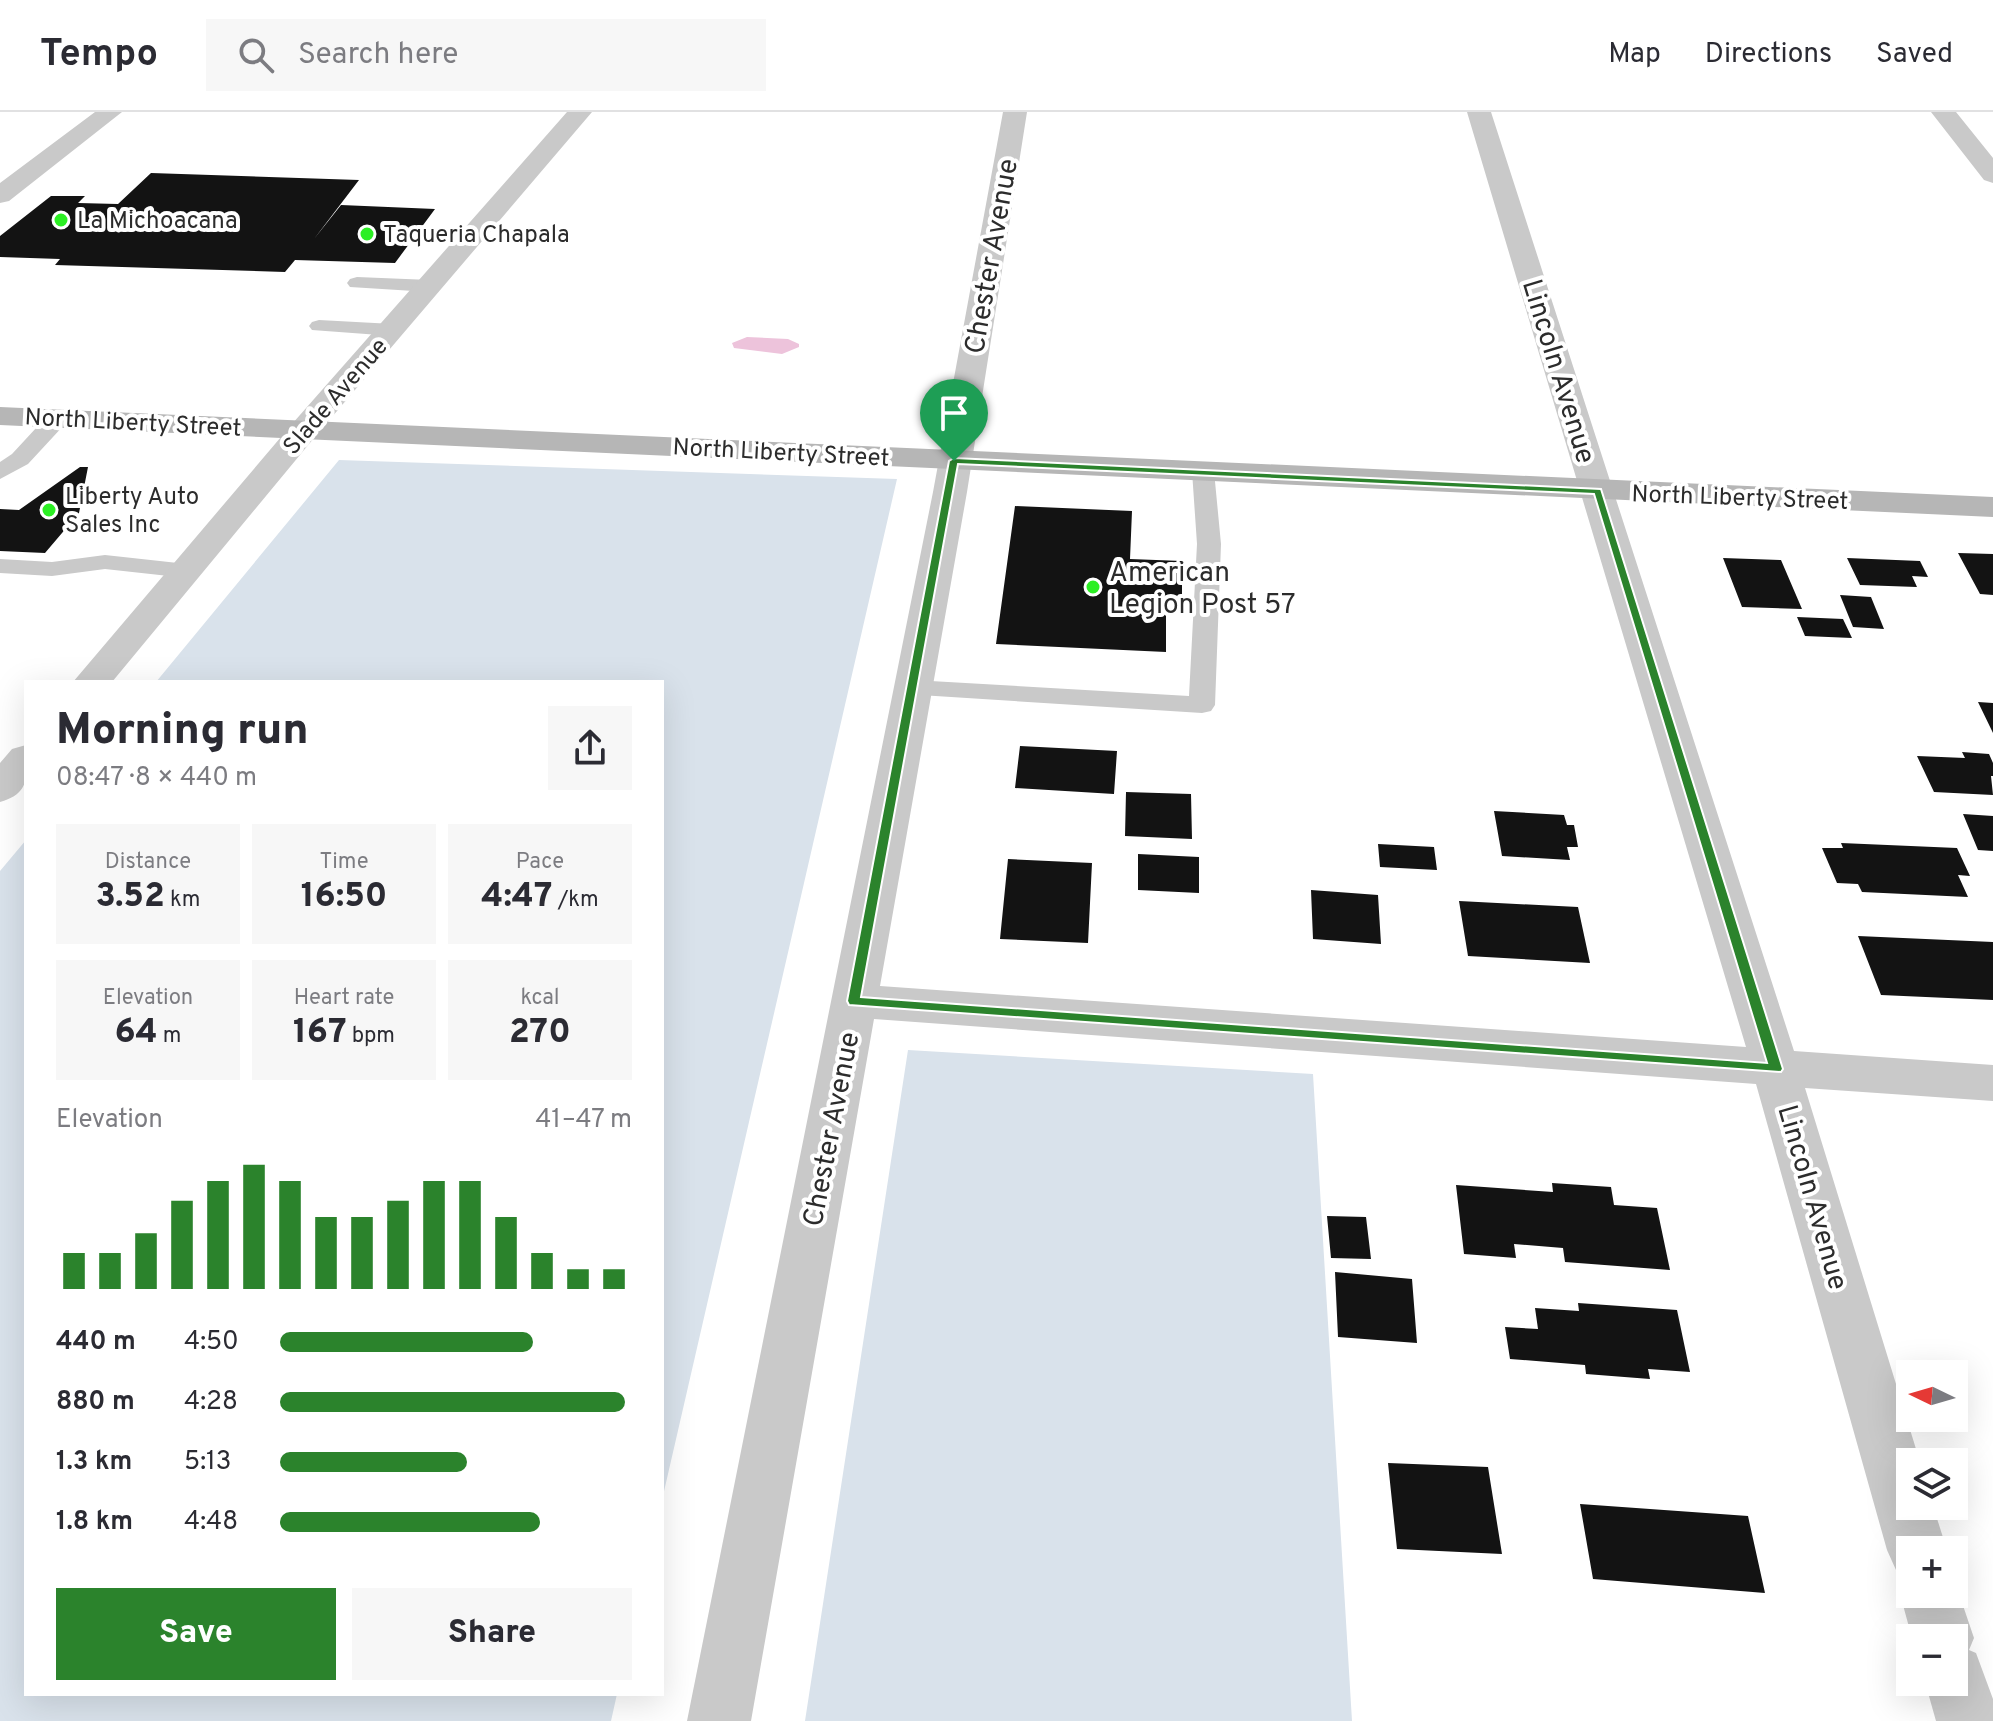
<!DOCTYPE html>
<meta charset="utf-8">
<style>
:root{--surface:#fff;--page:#f7f7f7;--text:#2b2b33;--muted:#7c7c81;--line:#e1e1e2;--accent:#2b832c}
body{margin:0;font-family:Overpass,sans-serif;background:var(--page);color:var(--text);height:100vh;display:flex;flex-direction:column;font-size:30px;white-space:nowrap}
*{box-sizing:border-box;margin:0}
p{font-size:26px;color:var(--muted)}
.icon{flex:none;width:44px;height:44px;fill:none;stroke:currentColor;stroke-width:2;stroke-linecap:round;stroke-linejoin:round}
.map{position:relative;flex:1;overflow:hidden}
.drawer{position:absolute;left:24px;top:568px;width:640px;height:1016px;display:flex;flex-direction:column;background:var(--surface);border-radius:0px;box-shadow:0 8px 32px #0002}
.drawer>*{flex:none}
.needle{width:52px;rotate:275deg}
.tools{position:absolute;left:1896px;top:1248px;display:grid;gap:16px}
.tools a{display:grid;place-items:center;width:72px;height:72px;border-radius:0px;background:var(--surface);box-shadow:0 8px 32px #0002;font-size:40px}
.pin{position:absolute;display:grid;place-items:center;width:68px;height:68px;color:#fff;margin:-82px -34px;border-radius:50% 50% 50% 0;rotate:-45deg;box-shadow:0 0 8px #0007}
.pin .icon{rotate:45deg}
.round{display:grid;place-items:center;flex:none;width:84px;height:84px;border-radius:0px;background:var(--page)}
.head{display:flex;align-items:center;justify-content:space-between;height:136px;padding:0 32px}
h1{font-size:44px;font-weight:800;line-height:60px}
.metrics{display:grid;grid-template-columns:repeat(3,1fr);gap:12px;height:136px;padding:8px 32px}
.metrics div{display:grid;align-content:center;border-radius:0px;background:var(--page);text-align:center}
.metrics b{font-size:34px;font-weight:800}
.metrics small{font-size:22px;font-weight:400}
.metrics p{font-size:22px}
.chart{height:224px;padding:16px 32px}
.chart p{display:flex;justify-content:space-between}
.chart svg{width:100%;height:144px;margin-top:8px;stroke:var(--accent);stroke-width:6}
.button{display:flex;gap:16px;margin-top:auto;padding:16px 32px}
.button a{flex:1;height:92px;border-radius:0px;background:var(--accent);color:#fff;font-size:32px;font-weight:800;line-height:92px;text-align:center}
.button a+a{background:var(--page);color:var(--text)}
ul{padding:0 32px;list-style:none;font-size:26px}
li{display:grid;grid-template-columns:128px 96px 1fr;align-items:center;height:60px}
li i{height:20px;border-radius:10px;background:var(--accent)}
header{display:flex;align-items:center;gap:48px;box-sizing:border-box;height:112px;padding:0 40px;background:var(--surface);border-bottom:2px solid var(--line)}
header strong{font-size:38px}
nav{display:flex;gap:44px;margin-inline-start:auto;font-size:28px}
.search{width:560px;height:72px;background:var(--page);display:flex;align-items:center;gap:20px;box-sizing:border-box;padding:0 28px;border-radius:0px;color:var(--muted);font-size:30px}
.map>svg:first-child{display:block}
.green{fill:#d9e2eb}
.water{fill:#edc3db}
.building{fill:#131313}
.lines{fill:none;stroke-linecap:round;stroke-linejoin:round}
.service{fill:#c9c9c9;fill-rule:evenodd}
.minor{fill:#c9c9c9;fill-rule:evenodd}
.secondary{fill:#b6b6b6;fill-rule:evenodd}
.route{fill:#2b832c;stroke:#fff;stroke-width:2;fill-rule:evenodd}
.poi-dot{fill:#2bef23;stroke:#fff;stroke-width:3}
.labels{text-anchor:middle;stroke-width:8;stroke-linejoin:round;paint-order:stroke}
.far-poi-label{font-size:24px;fill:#2c2c2c;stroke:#fff;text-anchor:start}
.far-street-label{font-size:24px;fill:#2c2c2c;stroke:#fff}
.street-label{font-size:28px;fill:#2c2c2c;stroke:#fff}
.poi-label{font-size:28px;fill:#2c2c2c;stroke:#fff;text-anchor:start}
</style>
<header>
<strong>Tempo</strong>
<div class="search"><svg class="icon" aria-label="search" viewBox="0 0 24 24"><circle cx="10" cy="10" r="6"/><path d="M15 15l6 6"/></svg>Search here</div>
<nav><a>Map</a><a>Directions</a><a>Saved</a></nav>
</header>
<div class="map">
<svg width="1993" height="1609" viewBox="0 0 1993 1609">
<rect width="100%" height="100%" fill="#fff"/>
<!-- green -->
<path class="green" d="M339,348L897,367L662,1388V570H156Z
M26,728V1582H617L611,1609H0V759Z
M908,938L1313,962L1352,1609H805Z"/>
<!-- water -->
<path class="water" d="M747,225L788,227L799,232V235L782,242L734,236L732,231Z"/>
<!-- building -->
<path class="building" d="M151,61L359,68L314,127L341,93L435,97L395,151L295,148L285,160L55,153L60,147L0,145V124L51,84H85L78,91L118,92Z
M80,355H88L79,401L45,441L0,439V397L19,398Z
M1015,394L1132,399L1130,447L1182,449V501L1166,500V540L996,532Z
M1958,441L1993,442V483L1980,482Z
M1723,446L1781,448L1802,497L1742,495Z
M1847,446L1920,449L1928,465L1912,464L1917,475L1860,473Z
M1840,483L1871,485L1884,517L1853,515Z
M1797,505L1843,507L1852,526L1805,524Z
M1978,590L1993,591V621Z
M1020,634L1117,639L1114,682L1015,676Z
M1962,640L1989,642L1993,651V664H1991L1993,683L1934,680L1917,644L1965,646Z
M1126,680L1191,682L1192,727L1125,724Z
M1494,699L1564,703L1567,713H1574L1578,735H1567L1570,748L1502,744Z
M1963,702L1993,704V739L1978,738Z
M1841,731L1957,736L1970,764L1958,763L1968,785L1862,780L1858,772L1837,771L1822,736H1843Z
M1378,732L1434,735L1437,758L1380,755Z
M1138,742L1199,745V781L1138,778Z
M1008,747L1092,751L1088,831L1000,827Z
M1311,778L1378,783L1381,832L1313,827Z
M1459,789L1578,795L1590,851L1468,844Z
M1858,824L1993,830V888L1881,883Z
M1552,1071L1611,1075L1614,1093L1657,1096L1670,1158L1565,1150L1563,1136L1514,1132L1516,1146L1464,1142L1456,1073L1553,1080Z
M1327,1104L1366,1105L1371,1147L1331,1146Z
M1335,1160L1412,1167L1417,1231L1338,1225Z
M1578,1191L1677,1198L1690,1260L1648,1257L1650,1267L1586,1262L1585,1253L1510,1247L1505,1215L1538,1217L1535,1196L1579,1199Z
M1388,1351L1488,1355L1502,1442L1397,1437Z
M1580,1392L1748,1404L1765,1481L1593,1467Z"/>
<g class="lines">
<!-- service -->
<path class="service" d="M357,165L430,168L440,174L430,180L350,175L347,171L350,167Z
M319,208L393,212L403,218L393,224L312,218L309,214L312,210Z
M57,301L68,307L65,312L28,352L0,367V350L12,342L49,302Z
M1203,352L1214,359L1221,432L1215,593L1211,599L1202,601L904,582L900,576L904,570L913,568L1189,584L1197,432L1192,359Z
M105,443L187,452L196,454L199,459L196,464L187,466L105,457L52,464L0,461V447L52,450Z"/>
<!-- minor -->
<path class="minor" d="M95,0H122L9,89L0,91V71Z
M567,0H592L314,326L112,570H73L292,312Z
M1003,0H1027L967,380L880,874L1746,935L1467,0H1491L1794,939L1993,953V989L1805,976L1920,1350H1910V1394H1933L1947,1438H1910V1482H1954V1467L1974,1526L1969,1538L1976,1541L1993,1587V1609H1936L1925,1570H1954V1526H1912L1900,1482L1908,1463L1896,1458L1887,1438L1756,972L874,907L751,1609H687L933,380Z
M1931,0H1956L1993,46V71L1984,68Z
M26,633C26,661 33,681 0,690V651L12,637Z"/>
<!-- secondary -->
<path class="secondary" d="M0,295L1993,385V405L0,313Z"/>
</g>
<!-- route -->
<path class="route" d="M954,346L1601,377L1783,957L1781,960L849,893L847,889L949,349ZM958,352L1594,382L1767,951L861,885Z"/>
<!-- markers -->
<g class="poi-dot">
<circle cx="61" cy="108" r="8"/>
<circle cx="367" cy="122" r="8"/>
<circle cx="49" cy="398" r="8"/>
<circle cx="1093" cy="475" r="8"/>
</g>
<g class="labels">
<!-- far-poi labels -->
<g class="far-poi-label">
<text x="77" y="116">La Michoacana</text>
<text x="383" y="130">Taqueria Chapala</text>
<text x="65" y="392">Liberty Auto<tspan x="65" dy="28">Sales Inc</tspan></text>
</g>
<!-- far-street labels -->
<g class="far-street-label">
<text transform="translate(335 284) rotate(-49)" y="8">Slade Avenue</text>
<text transform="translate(133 310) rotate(3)" y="8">North Liberty Street</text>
<text transform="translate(781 340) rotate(3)" y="8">North Liberty Street</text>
<text transform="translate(1740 385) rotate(2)" y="8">North Liberty Street</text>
</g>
<!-- street labels -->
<g class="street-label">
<text transform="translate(990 144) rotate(-80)" y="10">Chester Avenue</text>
<text transform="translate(1560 259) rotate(73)" y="10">Lincoln Avenue</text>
<text transform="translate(830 1017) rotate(-79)" y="10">Chester Avenue</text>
<text transform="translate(1814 1085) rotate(74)" y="10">Lincoln Avenue</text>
</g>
<!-- poi labels -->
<g class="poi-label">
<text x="1109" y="469">American<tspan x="1109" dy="32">Legion Post 57</tspan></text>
</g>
</g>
</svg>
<div class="tools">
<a><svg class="needle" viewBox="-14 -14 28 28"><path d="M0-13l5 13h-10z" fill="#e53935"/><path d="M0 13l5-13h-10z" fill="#7c7c81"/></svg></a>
<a><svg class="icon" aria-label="layers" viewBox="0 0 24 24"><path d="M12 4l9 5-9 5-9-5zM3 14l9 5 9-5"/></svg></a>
<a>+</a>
<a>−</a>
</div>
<div class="pin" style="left:954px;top:349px;background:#1e9e55"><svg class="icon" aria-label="arrive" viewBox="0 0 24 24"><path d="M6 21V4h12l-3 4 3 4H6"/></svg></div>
<section class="drawer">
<div class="head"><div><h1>Morning run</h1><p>08:47 · 8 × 440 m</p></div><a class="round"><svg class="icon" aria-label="share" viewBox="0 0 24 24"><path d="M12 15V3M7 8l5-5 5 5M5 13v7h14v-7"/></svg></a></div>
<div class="metrics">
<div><p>Distance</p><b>3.52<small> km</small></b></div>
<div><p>Time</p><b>16:50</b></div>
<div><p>Pace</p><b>4:47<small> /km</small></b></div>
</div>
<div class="metrics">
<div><p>Elevation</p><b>64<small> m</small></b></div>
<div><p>Heart rate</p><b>167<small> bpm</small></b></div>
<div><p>kcal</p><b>270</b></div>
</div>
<div class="chart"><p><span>Elevation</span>41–47 m</p>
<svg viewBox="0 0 160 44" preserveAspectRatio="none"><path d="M5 44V33M15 44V33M25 44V27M35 44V17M45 44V11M55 44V6M65 44V11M75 44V22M85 44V22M95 44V17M105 44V11M115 44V11M125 44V22M135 44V33M145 44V38M155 44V38"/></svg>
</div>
<ul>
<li><b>440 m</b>4:50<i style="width:72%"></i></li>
<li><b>880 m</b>4:28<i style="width:98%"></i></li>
<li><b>1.3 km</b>5:13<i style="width:53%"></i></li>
<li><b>1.8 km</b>4:48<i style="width:74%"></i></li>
</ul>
<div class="button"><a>Save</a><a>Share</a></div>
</section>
</div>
